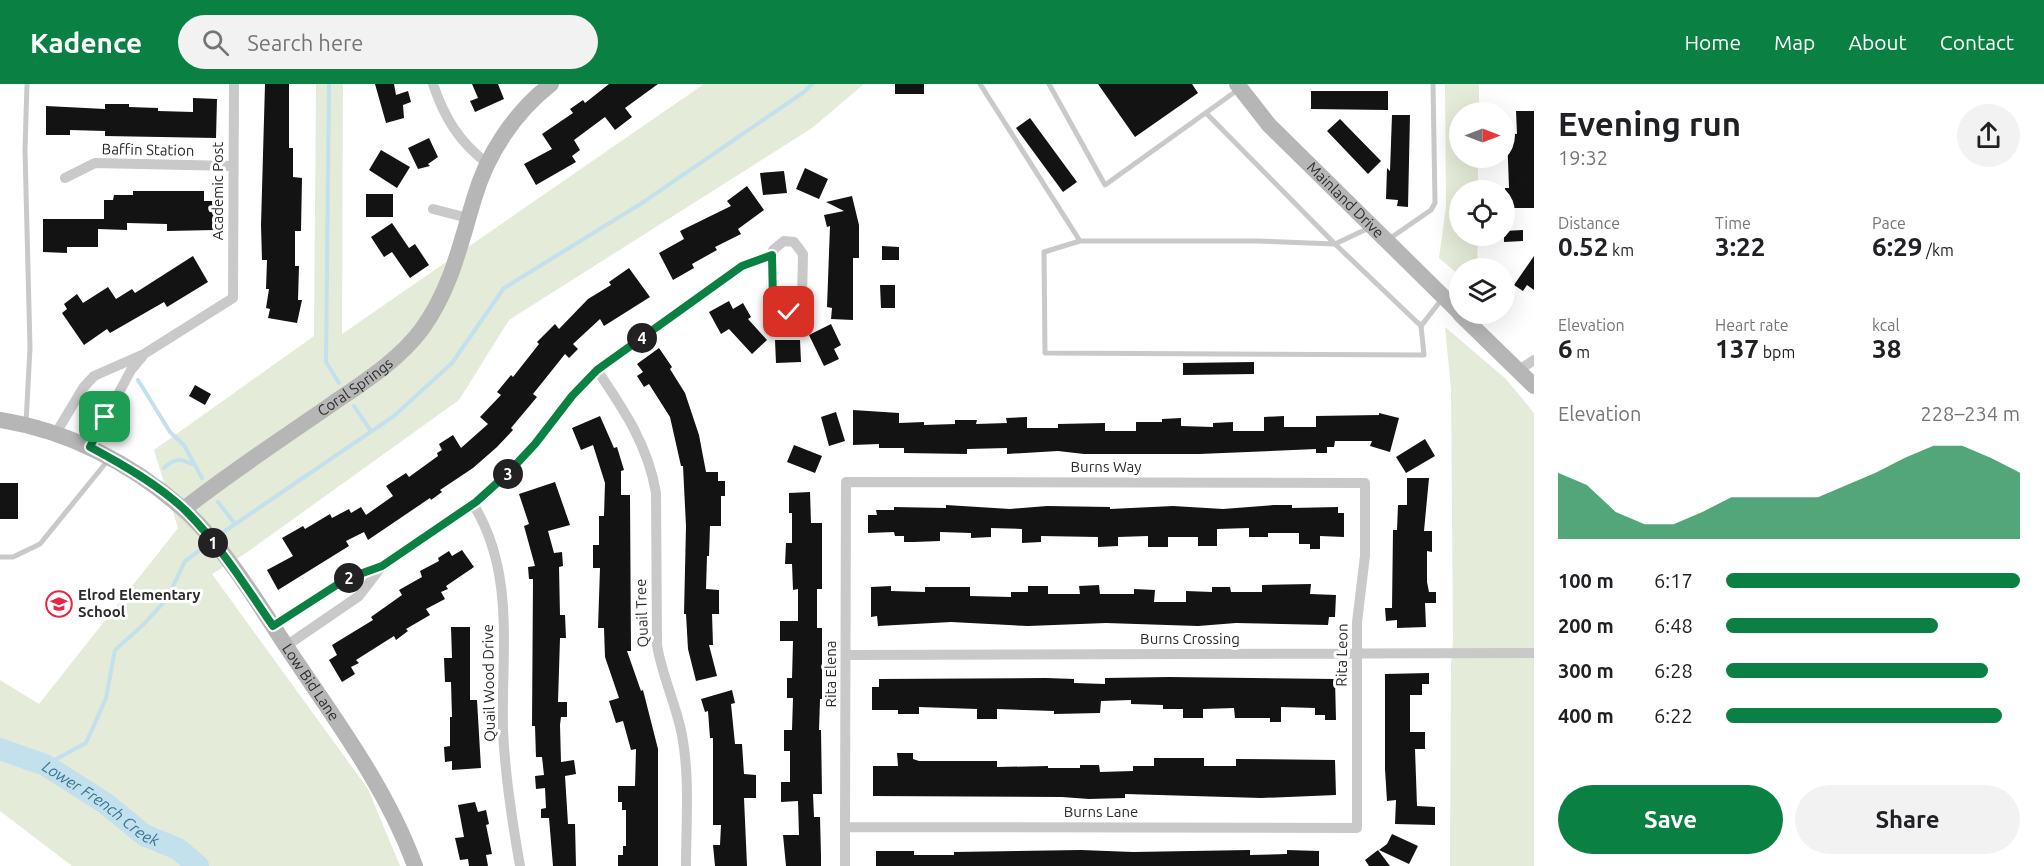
<!DOCTYPE html>
<meta charset="utf-8">
<style>
:root{--surface:#fff;--page:#f2f2f2;--text:#202124;--muted:#757577;--accent:#0b8043}
body{margin:0;font-family:Ubuntu,sans-serif;background:var(--page);color:var(--text);height:100vh;display:flex;flex-direction:column;font-size:22px;white-space:nowrap}
*{box-sizing:border-box;margin:0}
p{font-size:20px;color:var(--muted)}
.icon{flex:none;width:33px;height:33px;fill:none;stroke:currentColor;stroke-width:2;stroke-linecap:round;stroke-linejoin:round}
.map{position:relative;flex:1;overflow:hidden}
.sheet{display:flex;flex-direction:column;background:var(--surface);width:510px}
.sheet>*{flex:none}
.needle{width:39px;rotate:90deg}
.fabs{position:absolute;left:1449px;top:18px;display:grid;gap:12px}
.fabs a{display:grid;place-items:center;width:66px;height:66px;border-radius:50%;background:var(--surface);box-shadow:0 6px 24px #0002;font-size:30px}
.pin{position:absolute;display:grid;place-items:center;width:51px;height:51px;color:#fff;margin:-26px;border-radius:12px;box-shadow:0 3px 9px #0006}
.km{position:absolute;width:30px;height:30px;margin:-15px;border-radius:50%;background:#222;color:#fff;font-size:16px;line-height:30px;text-align:center}
.round{display:grid;place-items:center;flex:none;width:63px;height:63px;border-radius:32px;background:var(--page)}
.head{display:flex;align-items:center;justify-content:space-between;height:102px;padding:0 24px}
h1{font-size:33px;font-weight:700;line-height:45px}
.stats{display:grid;grid-template-columns:repeat(3,1fr);gap:9px;height:102px;padding:6px 24px}
.stats div{display:grid;align-content:center}
.stats b{font-size:26px;font-weight:700}
.stats small{font-size:16px;font-weight:400}
.stats p{font-size:16px}
.chart{height:168px;padding:12px 24px}
.chart p{display:flex;justify-content:space-between}
.chart svg{width:100%;height:108px;margin-top:6px;fill:var(--accent);opacity:.7}
.cta{display:flex;gap:12px;margin-top:auto;padding:12px 24px}
.cta a{flex:1;height:69px;border-radius:36px;background:var(--accent);color:#fff;font-size:24px;font-weight:700;line-height:69px;text-align:center}
.cta a+a{background:var(--page);color:var(--text)}
ul{padding:0 24px;list-style:none;font-size:20px}
li{display:grid;grid-template-columns:96px 72px 1fr;align-items:center;height:45px}
li i{height:15px;border-radius:8px;background:var(--accent)}
header{display:flex;align-items:center;gap:36px;box-sizing:border-box;height:84px;padding:0 30px;background:var(--accent);color:#fff}
header strong{font-size:28px}
nav{display:flex;gap:33px;margin-inline-start:auto;font-size:21px}
.search{width:420px;height:54px;background:var(--page);display:flex;align-items:center;gap:15px;box-sizing:border-box;padding:0 21px;border-radius:33px;color:var(--muted);font-size:22px}
main{display:flex;flex:1;min-height:0}
.map>svg:first-child{display:block}
.green{fill:#e4ebd8}
.lines{fill:none;stroke-linecap:round;stroke-linejoin:round}
.stream{stroke:#c3e0ed;stroke-width:4}
.river{stroke:#c3e0ed;stroke-width:22}
.building{fill:#131313}
.lane{stroke:#c9c9c9;stroke-width:5}
.street{stroke:#c9c9c9;stroke-width:10}
.secondary{stroke:#b6b6b6;stroke-width:16}
.route-casing{stroke:#fff;stroke-width:12}
.route{stroke:#0b8043;stroke-width:8}
.labels{text-anchor:middle;stroke-width:6;stroke-linejoin:round;paint-order:stroke}
.street-label{font-size:15px;fill:#2c2c2c;stroke:#fff}
.poi-label{font-size:15px;font-weight:bold;fill:#2c2c2c;stroke:#fff;text-anchor:start}
.water-label{font-size:16px;font-style:italic;fill:#367692;stroke:#fff}
</style>
<header>
<strong>Kadence</strong>
<div class="search"><svg class="icon" aria-label="search" viewBox="0 0 24 24"><circle cx="10" cy="10" r="6"/><path d="M15 15l6 6"/></svg>Search here</div>
<nav><a>Home</a><a>Map</a><a>About</a><a>Contact</a></nav>
</header>
<main>
<div class="map">
<svg width="1534" height="782" viewBox="0 0 1534 782">
<rect width="100%" height="100%" fill="#fff"/>
<!-- green -->
<path class="green" d="M316,0H343L342,250L704,0H864L812,44L509,236L459,316L246,469L212,490L368,705L400,782H72L0,727V596L39,620L178,444L154,366L314,252Z
M1445,0H1479V28H1460V74H1478V106H1460V152H1478L1477,184H1460L1459,191L1439,174L1446,123Z
M1445,243L1506,295L1534,329V782H1450L1451,580L1453,555L1451,305Z"/>
<g class="lines">
<!-- stream -->
<path class="stream" d="M329,0L326,278L339,299
M138,296L170,348L184,361L202,394
M354,322L371,347
M164,384C175,374 180,374 194,381
M218,418L235,440
M225,447L394,332L452,279L504,204L642,119L804,8L812,0
M45,681L86,659L106,614L115,566L143,541L167,515L185,477L199,467"/>
<!-- river -->
<path class="river" id="s1" d="M0,665L45,681L105,719L144,751L178,765L198,782"/>
</g>
<!-- building -->
<path class="building" d="M265,0H289V64H293V93L302,94L301,147H295V182H299L298,216H302L297,239L268,234L270,225L266,224L269,205H266L267,176H262L261,141Z
M375,0H394L396,11L408,7L411,18L403,21L404,34L386,39Z
M472,0H498L504,15L475,28L470,17L478,14Z
M609,0H658L625,24L632,33L615,46L605,33L574,56L580,66L572,72L576,78L536,101L524,80L552,65L542,50L573,29L570,25L583,16L585,19Z
M895,0H924V10H895Z
M1098,0H1192L1198,9L1135,53Z
M1311,7H1388V26L1311,25Z
M193,14L217,15L216,54L105,52V47L70,46V51H46V22L105,25V20H129V23L158,24V27L193,28Z
M1516,27H1534V124H1505V104H1509L1507,49L1517,50Z
M1392,31H1410L1408,123L1397,122L1398,116L1386,115L1387,84L1390,87Z
M1030,34L1077,98L1063,108L1016,44Z
M1340,35L1381,77L1368,90L1327,47Z
M429,54L438,73L428,80L430,82L418,85L408,64Z
M381,66L410,83L397,104L369,86Z
M805,84L828,95L819,115L796,105Z
M784,87L787,109L763,111L760,89Z
M747,102L764,126L738,145L741,150L715,163L717,166L692,180L694,184L673,196L659,169L684,155L680,147L731,122L727,117Z
M133,107H204V117H215V146L167,147V140L127,139V146L98,145V163H67V169L43,168V135H104V116H113L114,111H133Z
M366,110H393V133H366Z
M852,112L859,141V174H853V236L831,235L832,224L827,223L830,142L827,143L824,131L844,127L826,118Z
M392,139L409,164L415,160L429,181L410,194L392,168L384,173L371,153Z
M1523,146V157L1504,158V147Z
M882,162L899,163V176H882Z
M193,172L208,198L167,223L164,218L110,249L107,245L84,261L62,229L67,225L64,220L77,210L83,219L108,203L116,215L132,205L135,209Z
M1534,172V206L1527,201L1523,207L1514,201Z
M629,184L650,213L604,242L600,235L573,260L578,265L569,274L565,270L533,310L537,313L511,344L513,346L497,363L473,384L440,406L442,408L431,416L430,414L368,456L364,448L346,457L349,462L278,506L267,486L293,472L282,454L303,442L305,445L330,430L332,434L349,425L351,429L361,423L366,431L393,412L386,402L406,389L409,393L438,372L437,369L442,366L439,360L453,351L461,364L488,340L480,333L501,311L497,308L511,291L513,293L539,260L537,258L555,240L559,245L588,215L611,201L609,198Z
M880,201H895V224H881Z
M729,217L733,225L743,219L751,233L748,235L767,256L752,270L729,245L721,250L709,228Z
M831,240L841,261L834,265L839,275L824,282L809,251Z
M775,256H800L801,278L776,279Z
M659,264L672,283L670,285L685,309L699,351L706,388H718V397H725V412H721V442H710L709,472H707L706,505L719,506V530H712L713,561H709L717,592L696,597L688,565L686,530H684L686,442L683,382H681L670,333L649,300L644,303L637,292L643,288L637,280Z
M1254,278V290L1183,291V279Z
M195,301L211,310L205,321L189,312Z
M853,326L899,329V339L924,338V341L955,340V336H977L976,340L1007,339L1006,334L1027,333V344H1058V340L1105,339V347H1136V338H1162V335L1181,334V342L1213,343V339L1233,338V347H1264V333L1284,332V343H1316V332L1379,331V329L1399,334L1390,368L1370,362L1372,357H1335L1334,363H1327V369H1316V365L1199,370H1084L1058,367L1007,370V364L967,365V370L904,369V364H879V360L853,361Z
M836,328L845,357L829,362L821,333Z
M600,332L614,364L617,363L624,386L621,387V411H630L631,567H627L641,607L643,606L658,665V782H618V771H623V762H626V726H622V718H618V702H635L636,665L631,666L623,637L616,639L609,617L619,614L605,573L604,544H598L600,484H593V461H599V432H604L605,399L593,361L581,366L572,344Z
M1425,355L1435,372L1406,389L1396,373Z
M794,361L822,372L815,389L787,378Z
M1407,394H1429L1424,447H1432V468L1427,467V498L1429,508H1436V519H1425L1426,543L1397,544V536L1386,537L1385,524H1392L1393,446H1397L1398,421H1407Z
M555,398L570,441L548,447L554,469L562,468L563,482L559,483L560,531H565L566,554H560L558,618H567V633H561L560,641L561,678L574,676L576,690L565,692L568,740H575L576,782H553L549,734H541V725L546,724L545,704L536,705L535,692L544,691L542,673H536L535,642H532L533,495H529L528,483L535,482L524,442L529,440L519,410Z
M0,399H18V435H0Z
M810,408L811,439H822V505H817V544H822V615H820L819,646H821L822,710H813L814,733H820L821,772V782H786L783,751H799L798,717L781,718V698H790V667H784V646H792L793,614H787V594H792L793,557H780V537H798V505L793,506L792,480H785L786,459H792V429H789V409Z
M946,421L1010,425L1047,422L1110,423V425L1173,422L1223,425L1274,421H1292V424L1338,423V429H1344V453L1320,452V465H1310V460H1299V449H1268V453H1249V444L1217,445V462H1198V453H1168V463H1148V452L1118,453V462L1098,463V453L1041,452V458L1022,459V445L991,444V453L971,454V449L940,448V457L914,458H904V452H895L894,448L868,449V431H877L876,426H894V423L946,424Z
M462,466L474,483L446,502L448,505L441,508L445,515L426,525L430,531L406,545L408,547L396,556L394,552L356,576L359,579L351,583L355,590L342,598L329,576L337,571L332,561L373,536L371,533L402,511L399,506L422,493L420,487L439,477L438,474L449,467L452,472Z
M1311,500L1310,510L1336,511L1335,533H1329L1328,541L1236,539L1198,542L1106,539L1028,542L951,538L878,542L877,532L871,533V503L891,502V507L925,508V503H970V512L1011,513V508H1028V502H1048V510H1080L1079,502L1099,501L1100,510H1134V505L1155,506L1154,518H1186V507L1212,508V503H1230L1231,508H1262V501Z
M451,543H470V616H477L481,684L452,686V677L445,678L444,663L450,662V633H452L451,598H445L444,574H452Z
M1429,589V600H1422V611H1410V648H1425V665H1415L1417,722L1435,723V741L1395,740L1396,716L1387,717L1385,685V590Z
M1169,593L1335,595L1336,636H1325V631H1315V624L1281,623V638H1270V634H1235L1234,624L1203,625V634H1183V625H1163V621L1131,620V616L1101,617L1100,629L1054,630V627L997,625V635H977V625L919,623V630H898V626H872V603H879V595L1046,594L1074,595V599L1105,600V594Z
M732,606L735,619L731,620L735,660H742L744,690L756,691V714H744L747,782H715L713,761H720L721,741H713V654H710L708,627L705,628L701,615Z
M897,669H913V675L919,677H997V683L1048,682V684H1080V681H1099L1100,688L1133,687V682H1154V674H1204V682H1236V675L1335,676L1336,711L1261,714L1125,710V714L1089,715L1062,713L873,712V682H898Z
M475,718L478,728L486,726L489,740L486,741L492,770L486,771L488,782H469L468,775L460,776L455,754L464,753L458,721Z
M1392,750L1418,762L1409,780L1379,766L1387,760Z
M1081,766L1133,768L1250,766V771L1287,770V766L1319,767V782H876V767H914V771H954V768Z
M1378,766L1390,782H1369L1365,776Z"/>
<g class="lines">
<!-- lane -->
<path class="lane" d="M980,0L1080,157H1256L1335,160L1371,143
M1049,0L1105,101L1239,5
M1206,29L1335,160L1421,242
M1389,155L1431,126L1435,119L1433,0
M1080,157L1044,168L1045,269L1424,271L1421,242L1442,215
M26,339L30,264L25,66L27,0
M0,473H13L40,460L109,375"/>
<!-- street -->
<path class="street" d="M433,0C444,33 459,58 487,79
M65,94L95,79L233,82
M433,125L468,134
M784,157L794,158L803,170L802,215L797,224L789,228L775,224L771,215L773,166Z
M597,286C624,326 648,361 656,409L657,561C662,592 676,620 682,651C690,694 686,739 686,782
M1519,286L1534,276
M56,349L83,304L94,292L144,270L233,214L234,0
M90,363L131,286L142,273
M473,420C516,489 501,569 503,646C505,692 512,737 520,782
M273,542L346,495L383,482L476,418L507,390L535,360L572,312L597,286L742,182L772,171
M286,562L359,512L382,482
M846,571L1534,569
M845,743L1357,744V538L1365,472V399L846,398L845,743V782"/>
<!-- secondary -->
<g class="secondary">
<path id="s2" d="M1237,0L1269,41L1460,229"/>
<path d="M1460,230L1534,302"/>
<path id="s3" d="M0,336C68,347 131,379 182,424C221,458 258,519 286,562C333,633 386,702 415,782"/>
<path id="s4" d="M184,425C231,388 283,354 332,320C364,298 399,276 422,245C451,205 460,161 474,115C487,70 514,29 551,0"/>
</g>
</g>
<g class="lines">
<!-- route casing -->
<g class="route-casing">
<path id="route" d="M105,333L90,363C122,380 159,401 186,427C220,461 246,503 273,542L346,495L382,482L476,418L507,390L535,360L572,312L597,286L742,182L772,171L773,219L779,226L789,228"/>
</g>
<!-- route -->
<use href="#route" class="route"/>
</g>
<!-- icons -->
<defs>
<g id="school-ring" transform="scale(1.35)"><circle r="9.5" fill="#fff" stroke="#ef2241" stroke-width="1.5"/><path d="M0-5L7-2L0 1L-7-2ZM-4 1L0 2.5L4 1V4Q0 6-4 4Z" fill="#ef2241"/></g>
</defs>
<g fill-rule="evenodd">
<use href="#school-ring" x="59" y="520"/>
</g>
<g class="labels">
<!-- street labels -->
<g class="street-label">
<text transform="translate(148 66) rotate(1)" y="5">Baffin Station</text>
<text transform="translate(218 107) rotate(-90)" y="5">Academic Post</text>
<text dy="5" stroke="none"><textPath href="#s2" startOffset="159">Mainland Drive</textPath></text>
<text dy="5" stroke="none"><textPath href="#s4" startOffset="210">Coral Springs</textPath></text>
<text x="1106" y="388">Burns Way</text>
<text transform="translate(642 529) rotate(-92)" y="5">Quail Tree</text>
<text x="1190" y="560">Burns Crossing</text>
<text transform="translate(1342 571) rotate(-89)" y="5">Rita Leon</text>
<text transform="translate(831 590) rotate(-90)" y="5">Rita Elena</text>
<text dy="5" stroke="none"><textPath href="#s3" startOffset="422">Low Bid Lane</textPath></text>
<text transform="translate(489 599) rotate(-91)" y="5">Quail Wood Drive</text>
<text x="1101" y="733">Burns Lane</text>
</g>
<!-- poi labels -->
<g class="poi-label">
<text x="78" y="516">Elrod Elementary<tspan x="78" dy="17">School</tspan></text>
</g>
<!-- water labels -->
<g class="water-label">
<text dy="6" stroke="none"><textPath href="#s1" startOffset="116">Lower French Creek</textPath></text>
</g>
</g>
</svg>
<div class="fabs">
<a><svg class="needle" viewBox="-14 -14 28 28"><path d="M0-13l5 13h-10z" fill="#e53935"/><path d="M0 13l5-13h-10z" fill="#757577"/></svg></a>
<a><svg class="icon" aria-label="locate" viewBox="0 0 24 24"><circle cx="12" cy="12" r="6"/><path d="M12 2v4M12 18v4M2 12h4M18 12h4"/></svg></a>
<a><svg class="icon" aria-label="layers" viewBox="0 0 24 24"><path d="M12 4l9 5-9 5-9-5zM3 14l9 5 9-5"/></svg></a>
</div>
<div class="pin" style="left:105px;top:333px;background:#1e9e55"><svg class="icon" aria-label="arrive" viewBox="0 0 24 24"><path d="M6 21V4h12l-3 4 3 4H6"/></svg></div>
<div class="pin" style="left:789px;top:228px;background:#d93025"><svg class="icon" aria-label="check" viewBox="0 0 24 24"><path d="M5 12l5 5 9-10"/></svg></div>
<b class="km" style="left:213px;top:459px">1</b>
<b class="km" style="left:349px;top:494px">2</b>
<b class="km" style="left:508px;top:390px">3</b>
<b class="km" style="left:642px;top:254px">4</b>
</div>
<section class="sheet">
<div class="head"><div><h1>Evening run</h1><p>19:32</p></div><a class="round"><svg class="icon" aria-label="share" viewBox="0 0 24 24"><path d="M12 15V3M7 8l5-5 5 5M5 13v7h14v-7"/></svg></a></div>
<div class="stats">
<div><p>Distance</p><b>0.52<small> km</small></b></div>
<div><p>Time</p><b>3:22</b></div>
<div><p>Pace</p><b>6:29<small> /km</small></b></div>
</div>
<div class="stats">
<div><p>Elevation</p><b>6<small> m</small></b></div>
<div><p>Heart rate</p><b>137<small> bpm</small></b></div>
<div><p>kcal</p><b>38</b></div>
</div>
<div class="chart"><p><span>Elevation</span>228–234 m</p>
<svg viewBox="0 0 160 44" preserveAspectRatio="none"><path d="M0 44V17L10 22L20 33L30 38L40 38L50 33L60 27L70 27L80 27L90 27L100 22L110 17L120 11L130 6L140 6L150 11L160 17V44z"/></svg>
</div>
<ul>
<li><b>100 m</b>6:17<i style="width:100%"></i></li>
<li><b>200 m</b>6:48<i style="width:72%"></i></li>
<li><b>300 m</b>6:28<i style="width:89%"></i></li>
<li><b>400 m</b>6:22<i style="width:94%"></i></li>
</ul>
<div class="cta"><a>Save</a><a>Share</a></div>
</section>
</main>
